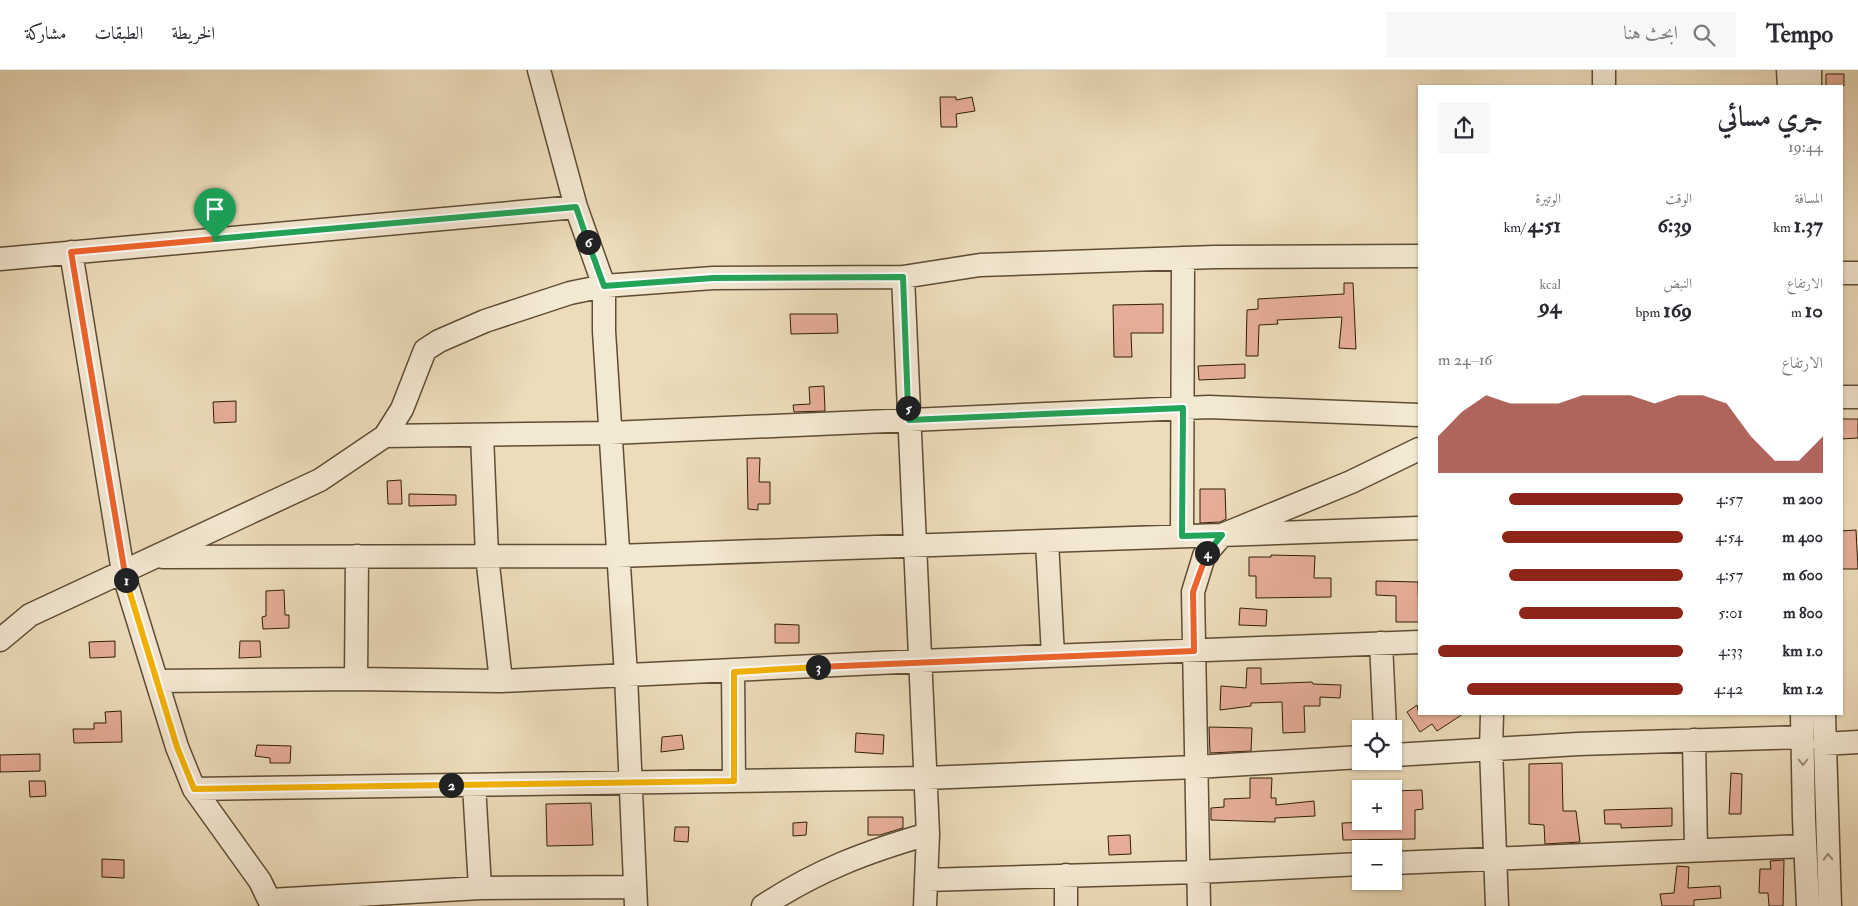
<!DOCTYPE html>
<html lang="ar">
<meta charset="utf-8">
<style>
:root{--surface:#fff;--page:#f7f7f7;--text:#2b2b33;--muted:#7c7c81;--line:#e1e1e2;--accent:#8f2418}
body{margin:0;font-family:"IM FELL Double Pica",Amiri,serif;background:var(--page);color:var(--text);direction:rtl;height:100vh;display:flex;flex-direction:column;font-size:19px;white-space:nowrap}
*{box-sizing:border-box;margin:0}
p{font-size:16px;color:var(--muted)}
.icon{flex:none;width:28px;height:28px;fill:none;stroke:currentColor;stroke-width:2;stroke-linecap:round;stroke-linejoin:round}
.map{position:relative;flex:1;overflow:hidden;direction:ltr}
.sheet{position:absolute;left:1418px;top:15px;width:425px;height:630px;display:flex;flex-direction:column;background:var(--surface);border-radius:0px;box-shadow:0 1px 4px #0004;direction:rtl}
.sheet>*{flex:none}
.tools{position:absolute;left:1352px;top:650px;display:grid;gap:10px}
.tools a{display:grid;place-items:center;width:50px;height:50px;border-radius:0px;background:var(--surface);box-shadow:0 1px 4px #0004;font-size:25px}
.pin{position:absolute;display:grid;place-items:center;width:42px;height:42px;color:#fff;margin:-51px -21px;border-radius:50% 50% 50% 0;rotate:-45deg;box-shadow:0 0 5px #0007}
.pin .icon{rotate:45deg}
.km{position:absolute;width:25px;height:25px;margin:-12px;border-radius:50%;background:#222;color:#fff;font-size:14px;line-height:25px;text-align:center}
.round{display:grid;place-items:center;flex:none;width:52px;height:52px;border-radius:0px;background:var(--page)}
.summary{display:flex;align-items:center;justify-content:space-between;height:85px;padding:0 20px}
h1{font-size:28px;font-weight:700;line-height:38px}
.stats{display:grid;grid-template-columns:repeat(3,1fr);gap:8px;height:85px;padding:5px 20px}
.stats div{display:grid;align-content:center}
.stats b{font-size:21px;font-weight:700}
.stats small{font-size:14px;font-weight:400}
.stats p{font-size:14px}
.chart{height:140px;padding:10px 20px}
.chart p{display:flex;justify-content:space-between}
.chart svg{width:100%;height:90px;margin-top:5px;fill:var(--accent);opacity:.7}
ul{padding:0 20px;list-style:none;font-size:16px}
li{display:grid;grid-template-columns:80px 60px 1fr;align-items:center;height:38px}
li i{height:12px;border-radius:6px;background:var(--accent)}
header{display:flex;align-items:center;gap:30px;box-sizing:border-box;height:70px;padding:0 25px;background:var(--surface);border-bottom:1px solid var(--line)}
header strong{font-size:24px}
nav{display:flex;gap:28px;margin-inline-start:auto;font-size:18px}
.search{width:350px;height:45px;background:var(--page);display:flex;align-items:center;gap:12px;box-sizing:border-box;padding:0 18px;border-radius:0px;color:var(--muted);font-size:19px}
.map>svg:first-child{display:block}
.building{fill:#e6ae98;stroke:#301d08}
.lines{fill:none;stroke-linecap:round;stroke-linejoin:round}
.minor-casing{stroke:#5f4d34;stroke-width:25}
.minor{stroke:#f3e8d2;stroke-width:22}
.oneway{stroke:#9b8d77}
.split-1-casing{stroke:#fff;stroke-width:10}
.split-2-casing{stroke:#fff;stroke-width:10}
.split-3-casing{stroke:#fff;stroke-width:10}
.split-4-casing{stroke:#fff;stroke-width:10}
.split-5-casing{stroke:#fff;stroke-width:10}
.split-6-casing{stroke:#fff;stroke-width:10}
.split-7-casing{stroke:#fff;stroke-width:10}
.split-1{stroke:#f0652b;stroke-width:6}
.split-2{stroke:#f5b400;stroke-width:6}
.split-3{stroke:#f5b400;stroke-width:6}
.split-4{stroke:#f0652b;stroke-width:6}
.split-5{stroke:#22a559;stroke-width:6}
.split-6{stroke:#22a559;stroke-width:6}
.split-7{stroke:#22a559;stroke-width:6}
</style>
<header>
<strong>Tempo</strong>
<div class="search"><svg class="icon" aria-label="search" viewBox="0 0 24 24"><circle cx="10" cy="10" r="6"/><path d="M15 15l6 6"/></svg>ابحث هنا</div>
<nav><a>الخريطة</a><a>الطبقات</a><a>مشاركة</a></nav>
</header>
<div class="map">
<svg width="1858" height="836" viewBox="0 0 1858 836">
<rect width="100%" height="100%" fill="#ecdcba"/>
<filter id="stains"><feTurbulence type="fractalNoise" baseFrequency=".004" numOctaves="4"/><feColorMatrix values="0 0 0 0 .2 0 0 0 0 .09 0 0 0 0 .02 0 0 0 .5 -.17"/></filter>
<radialGradient id="worn" r=".72"><stop offset=".6" stop-color="#630" stop-opacity="0"/><stop offset="1" stop-color="#630" stop-opacity=".3"/></radialGradient>
<!-- building -->
<path class="building" d="M1826,4H1844V16H1826Z
M940,27H956V30L972,27L975,41L956,44L957,57H941Z
M1344,213H1353L1356,279L1339,278L1342,247L1277,250L1278,254L1259,255L1258,286H1246L1247,240L1258,239V229L1344,224Z
M1163,234V263H1131L1132,287H1114L1113,235Z
M790,244H837L838,263L791,264Z
M1245,294V308L1199,310L1198,296Z
M824,316L825,341L794,342L793,335L810,334L809,317Z
M236,331V352L214,353L213,332Z
M1841,349H1858V368L1841,369Z
M747,388H760L759,412H770V434H758V440L748,439Z
M401,410L402,434H388L387,411Z
M1200,419H1225L1226,449L1220,452L1200,453Z
M409,424L456,425V435L409,436Z
M1856,460L1858,499H1841V461Z
M1271,485L1315,486L1314,508H1331V527L1256,528V506H1249V487H1271Z
M1376,511L1418,512L1419,552H1396V526L1376,525Z
M284,520L285,545H289V558L263,559L262,547L266,546V521Z
M1240,538L1267,540L1266,556L1239,555Z
M775,554L799,555V573H775Z
M115,571V587L90,588L89,572Z
M240,571H260L261,587L239,588Z
M1247,598H1261V614L1312,612L1313,614L1341,615L1340,628L1320,627V636H1304L1305,662L1283,663L1282,632L1251,633V636L1220,640L1221,616L1246,618Z
M1417,635L1419,644H1463L1437,661L1432,654L1420,662L1407,642Z
M121,641L122,672L74,673L73,659H94V653H106L105,642Z
M1209,657L1252,658L1251,681L1210,683Z
M856,663L884,665L883,684L855,682Z
M682,665L684,679L661,682L662,667Z
M257,675L291,676L290,693H270V688L255,686Z
M40,684V701L0,702V685Z
M1562,693L1563,741H1576L1580,772L1545,774L1544,755L1529,754V694Z
M1731,703L1742,704L1741,744H1729Z
M1250,708H1272L1271,728H1276V735L1314,731L1315,746L1275,748V752L1211,750V738L1224,737V729L1250,728Z
M29,711H45L46,726L30,727Z
M1422,720L1423,739L1415,740V769L1343,770L1342,753L1394,751V721Z
M591,733L593,775L547,776L546,734Z
M1672,738V756L1621,758V754H1605L1604,740Z
M868,747H903V758L880,765H868Z
M807,752L806,765L793,766V753Z
M675,757H689L688,772L674,771Z
M1130,765L1131,784L1109,785L1108,766Z
M102,789L124,790V808L102,807Z
M1784,790L1783,836H1769L1768,823H1759L1760,799H1771L1770,791Z
M1677,796L1689,797L1688,818L1720,816L1721,828L1694,830V836H1662L1660,824L1674,823Z"/>
<g class="lines">
<!-- minor casing -->
<g class="minor-casing">
<path id="minor" d="M539,0L576,137L604,216V261L626,605L636,836
M1604,0V16
M1788,0L1789,16
M1810,0V16
M71,182L123,502L177,677L194,719L260,811L272,836
M0,189L576,137
M1841,203H1858
M903,207L928,764L925,836
M1841,327H1858
M482,365L487,486L501,611
M385,366L610,363L1209,337L1419,345
M1182,466L1183,188
M1047,471L1053,586
M163,487L617,486L1419,458
M0,570L30,545L320,410L385,366L402,339L425,280L439,271L485,251L570,223L604,216L713,208L903,207L980,195L1215,187L1419,186
M1381,573L1385,659
M733,602L734,711
M356,609L357,486
M157,611L356,609L501,611L920,591L1419,572
M1492,644L1491,679L1497,836
M1802,644L1804,749L1808,836
M1824,644L1830,836
M1694,670L1696,780
M1824,674L1858,672
M1394,685L1578,674L1802,667
M474,715L480,818
M194,719L926,708L1196,697L1361,687
M1394,793L1805,776
M1066,805V836
M926,810L1198,802L1361,794
M270,830L480,818L635,817
M763,836C818,800 866,782 928,764
M1199,836L1193,522L1204,486L1222,465L1351,412L1419,379"/>
</g>
<!-- minor -->
<use href="#minor" class="minor"/>
</g>
<!-- one-way arrows -->
<defs><path id="oneway-chevron" d="M-2-3.5L2.5 0L-2 3.5" fill="none" stroke-width="1.6" stroke-linecap="round" stroke-linejoin="round" transform="scale(1.25)"/></defs>
<g class="oneway">
<use href="#oneway-chevron" transform="translate(1803 692) rotate(90)"/>
<use href="#oneway-chevron" transform="translate(1828 787) rotate(-92)"/>
</g>
<g class="lines">
<!-- split-1 casing -->
<g class="split-1-casing">
<path id="split-1" d="M126,510L71,182L215,169"/>
</g>
<!-- split-2 casing -->
<g class="split-2-casing">
<path id="split-2" d="M126,510L177,677L194,719L451,715"/>
</g>
<!-- split-3 casing -->
<g class="split-3-casing">
<path id="split-3" d="M451,715L734,711V602L818,597"/>
</g>
<!-- split-4 casing -->
<g class="split-4-casing">
<path id="split-4" d="M818,597L1194,581L1193,522L1207,483"/>
</g>
<!-- split-5 casing -->
<g class="split-5-casing">
<path id="split-5" d="M908,338L909,350L1183,338L1182,466L1222,465L1207,483"/>
</g>
<!-- split-6 casing -->
<g class="split-6-casing">
<path id="split-6" d="M588,172L604,216L713,208L903,207L908,338"/>
</g>
<!-- split-7 casing -->
<g class="split-7-casing">
<path id="split-7" d="M215,169L576,137L588,172"/>
</g>
<!-- split-1 -->
<use href="#split-1" class="split-1"/>
<!-- split-2 -->
<use href="#split-2" class="split-2"/>
<!-- split-3 -->
<use href="#split-3" class="split-3"/>
<!-- split-4 -->
<use href="#split-4" class="split-4"/>
<!-- split-5 -->
<use href="#split-5" class="split-5"/>
<!-- split-6 -->
<use href="#split-6" class="split-6"/>
<!-- split-7 -->
<use href="#split-7" class="split-7"/>
</g>
<rect width="100%" height="100%" filter="url(#stains)"/>
<rect width="100%" height="100%" fill="url(#worn)"/>
</svg>
<div class="tools">
<a><svg class="icon" aria-label="locate" viewBox="0 0 24 24"><circle cx="12" cy="12" r="6"/><path d="M12 2v4M12 18v4M2 12h4M18 12h4"/></svg></a>
<a>+</a>
<a>−</a>
</div>
<div class="pin" style="left:215px;top:169px;background:#1e9e55"><svg class="icon" aria-label="arrive" viewBox="0 0 24 24"><path d="M6 21V4h12l-3 4 3 4H6"/></svg></div>
<b class="km" style="left:126px;top:510px">1</b>
<b class="km" style="left:451px;top:715px">2</b>
<b class="km" style="left:818px;top:597px">3</b>
<b class="km" style="left:1207px;top:483px">4</b>
<b class="km" style="left:908px;top:338px">5</b>
<b class="km" style="left:588px;top:172px">6</b>
<section class="sheet">
<div class="summary"><div><h1>جري مسائي</h1><p>19:44</p></div><a class="round"><svg class="icon" aria-label="share" viewBox="0 0 24 24"><path d="M12 15V3M7 8l5-5 5 5M5 13v7h14v-7"/></svg></a></div>
<div class="stats">
<div><p>المسافة</p><b>1.37<small> km</small></b></div>
<div><p>الوقت</p><b>6:39</b></div>
<div><p>الوتيرة</p><b>4:51<small> /km</small></b></div>
</div>
<div class="stats">
<div><p>الارتفاع</p><b>10<small> m</small></b></div>
<div><p>النبض</p><b>169<small> bpm</small></b></div>
<div><p>kcal</p><b>94</b></div>
</div>
<div class="chart"><p><span>الارتفاع</span>16–24 m</p>
<svg viewBox="0 0 160 44" preserveAspectRatio="none"><path d="M0 44V26L10 14L20 6L30 10L40 10L50 10L60 6L70 6L80 6L90 10L100 6L110 6L120 10L130 26L140 38L150 38L160 26V44z"/></svg>
</div>
<ul>
<li><b>200 m</b>4:57<i style="width:71%"></i></li>
<li><b>400 m</b>4:54<i style="width:74%"></i></li>
<li><b>600 m</b>4:57<i style="width:71%"></i></li>
<li><b>800 m</b>5:01<i style="width:67%"></i></li>
<li><b>1.0 km</b>4:33<i style="width:100%"></i></li>
<li><b>1.2 km</b>4:42<i style="width:88%"></i></li>
</ul>
</section>
</div>
